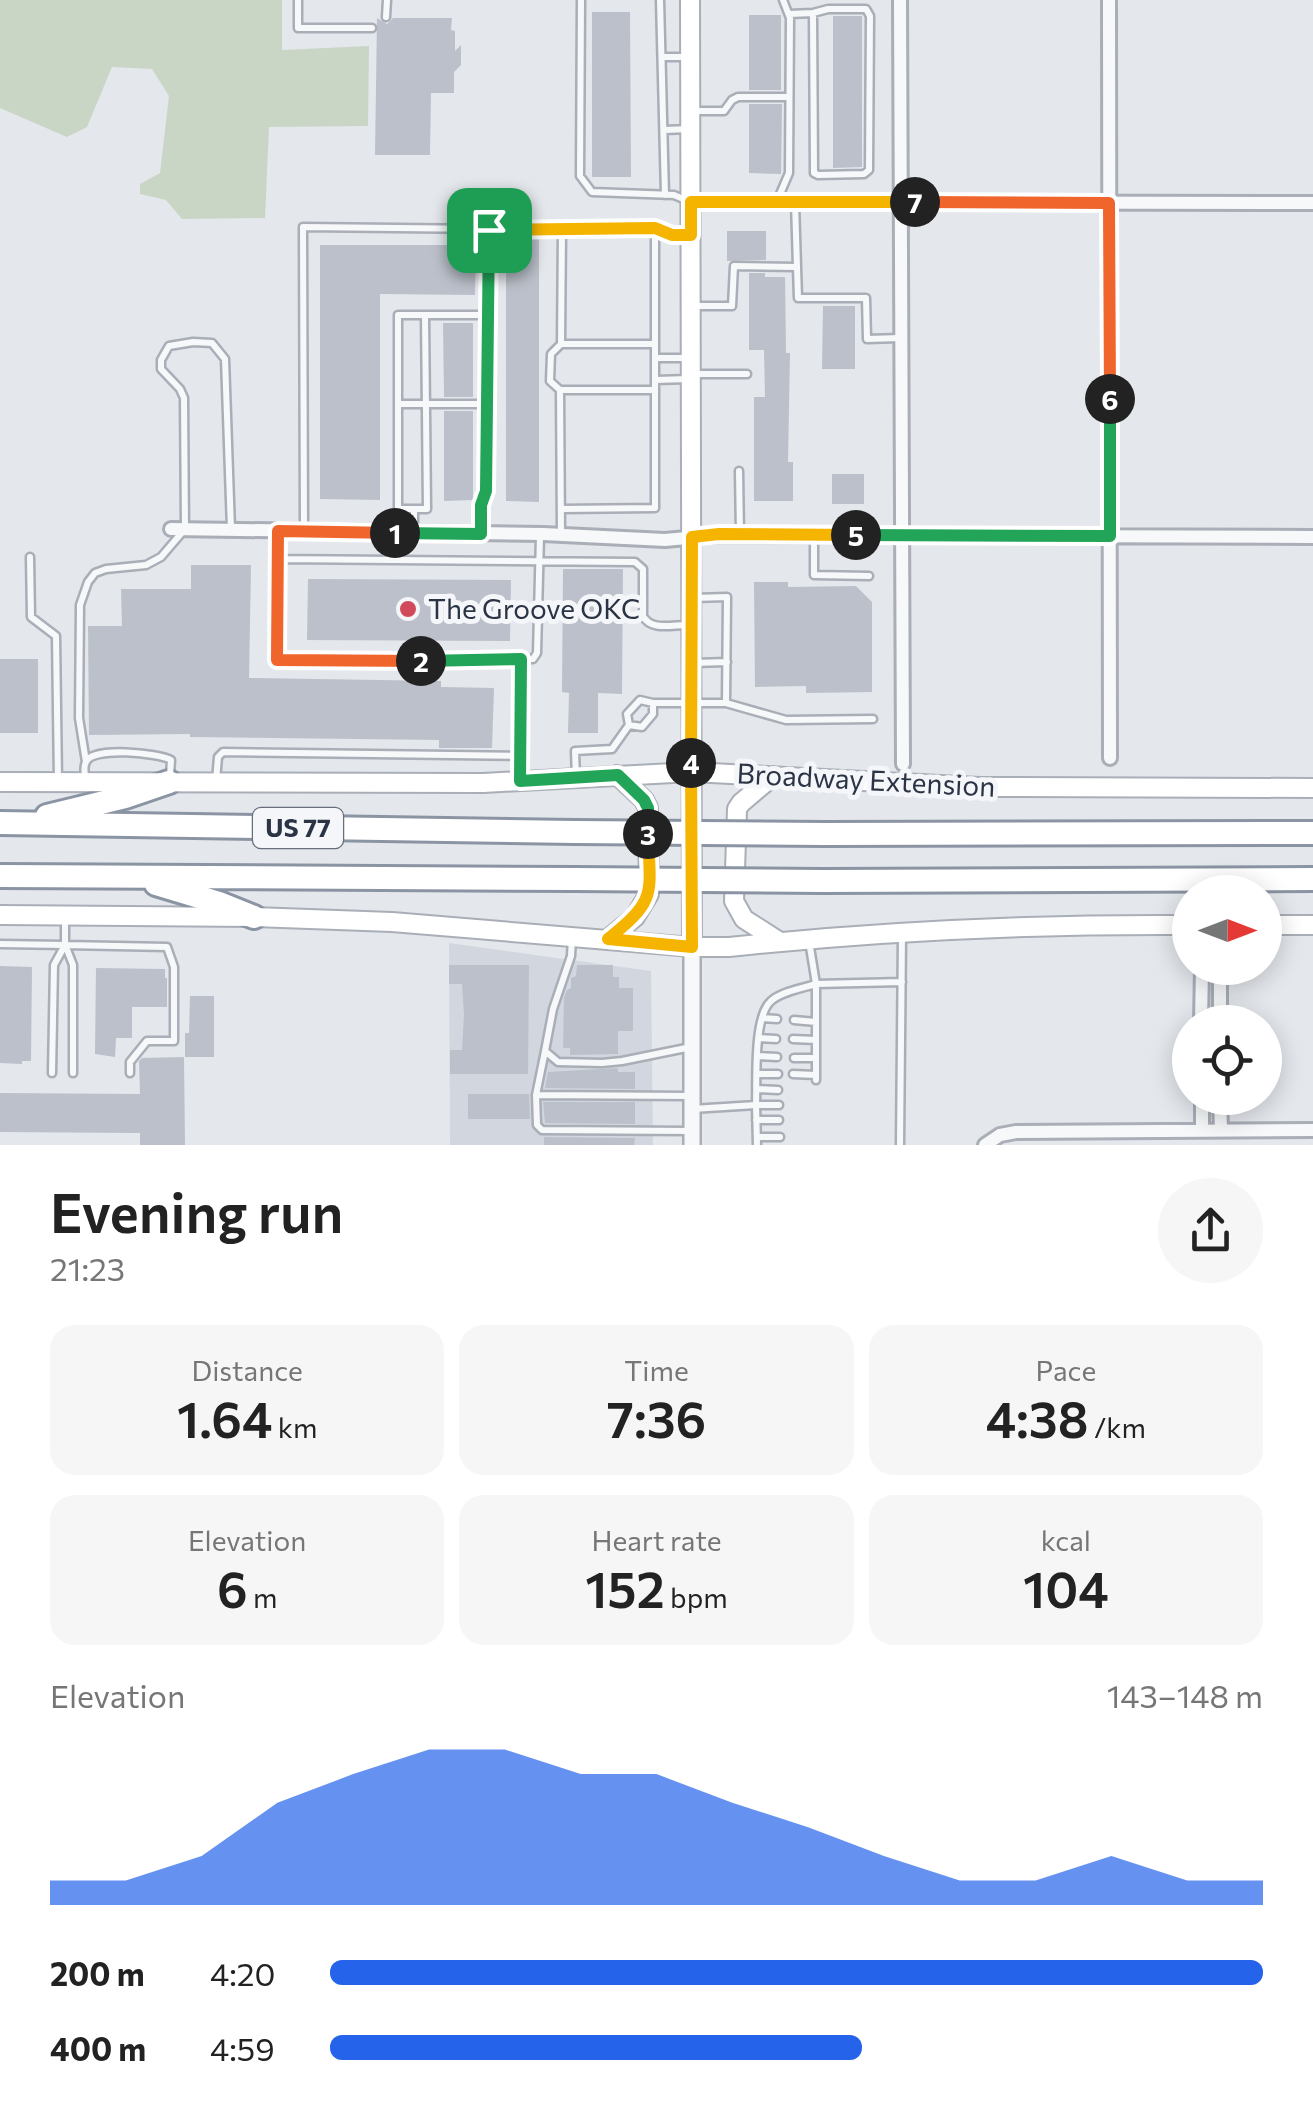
<!DOCTYPE html>
<meta charset="utf-8">
<style>
:root{--surface:#fff;--page:#f6f6f6;--text:#222;--muted:#767676;--accent:#2563eb}
body{margin:0;font-family:Commissioner,sans-serif;background:var(--page);color:var(--text);height:100vh;display:flex;flex-direction:column;font-size:38px;white-space:nowrap}
*{box-sizing:border-box;margin:0}
p{font-size:32px;color:var(--muted)}
.icon{flex:none;width:55px;height:55px;fill:none;stroke:currentColor;stroke-width:2;stroke-linecap:round;stroke-linejoin:round}
.map{position:relative;height:1145px;overflow:hidden}
.side{display:flex;flex-direction:column;background:var(--surface);flex:1}
.side>*{flex:none}
.needle{width:65px;rotate:90deg}
.buttons{position:absolute;left:1172px;top:875px;display:grid;gap:20px}
.buttons a{display:grid;place-items:center;width:110px;height:110px;border-radius:50%;background:var(--surface);box-shadow:0 5px 25px #0003;font-size:50px}
.pin{position:absolute;display:grid;place-items:center;width:85px;height:85px;color:#fff;margin:-42px;border-radius:20px;box-shadow:0 5px 15px #0006}
.km{position:absolute;width:50px;height:50px;margin:-25px;border-radius:50%;background:#222;color:#fff;font-size:28px;line-height:50px;text-align:center}
.round{display:grid;place-items:center;flex:none;width:105px;height:105px;border-radius:52px;background:var(--page)}
.summary{display:flex;align-items:center;justify-content:space-between;height:170px;padding:0 50px}
h1{font-size:55px;font-weight:600;line-height:75px}
.figures{display:grid;grid-template-columns:repeat(3,1fr);gap:15px;height:170px;padding:10px 50px}
.figures div{display:grid;align-content:center;border-radius:25px;background:var(--page);text-align:center}
.figures b{font-size:50px;font-weight:600}
.figures small{font-size:28px;font-weight:400}
.figures p{font-size:28px}
.chart{height:280px;padding:20px 50px}
.chart p{display:flex;justify-content:space-between}
.chart svg{width:100%;height:180px;margin-top:10px;fill:var(--accent);opacity:.7}
ul{padding:0 50px;list-style:none;font-size:32px}
li{display:grid;grid-template-columns:160px 120px 1fr;align-items:center;height:75px}
li i{height:25px;border-radius:12px;background:var(--accent)}
.map>svg:first-child{display:block}
.built{fill:#d2d6de}
.green{fill:#c9d6c5}
.building{fill:#bbc0ca}
.lines{fill:none;stroke-linecap:round;stroke-linejoin:round}
.service-casing{stroke:#a9aeb7;stroke-width:11}
.minor-casing{stroke:#a9aeb7;stroke-width:18}
.tertiary-casing{stroke:#a9aeb7;stroke-width:20}
.secondary-casing{stroke:#a9aeb7;stroke-width:22}
.motorway-casing{stroke:#8b94a3;stroke-width:28}
.service{stroke:#f7f8fa;stroke-width:6}
.minor{stroke:#f7f8fa;stroke-width:12}
.tertiary{stroke:#f7f8fa;stroke-width:15}
.secondary{stroke:#fff;stroke-width:18}
.motorway{stroke:#fff;stroke-width:22}
.motorway-bridge-casing{stroke:#8b94a3;stroke-width:28;stroke-linecap:butt}
.motorway-bridge{stroke:#fff;stroke-width:22}
.split-1-casing{stroke:#fff;stroke-width:20}
.split-2-casing{stroke:#fff;stroke-width:20}
.split-3-casing{stroke:#fff;stroke-width:20}
.split-4-casing{stroke:#fff;stroke-width:20}
.split-5-casing{stroke:#fff;stroke-width:20}
.split-6-casing{stroke:#fff;stroke-width:20}
.split-7-casing{stroke:#fff;stroke-width:20}
.split-8-casing{stroke:#fff;stroke-width:20}
.split-1{stroke:#22a559;stroke-width:12}
.split-2{stroke:#f0652b;stroke-width:12}
.split-3{stroke:#22a559;stroke-width:12}
.split-4{stroke:#f5b400;stroke-width:12}
.split-5{stroke:#f5b400;stroke-width:12}
.split-6{stroke:#22a559;stroke-width:12}
.split-7{stroke:#f0652b;stroke-width:12}
.split-8{stroke:#f5b400;stroke-width:12}
.poi-dot{fill:#d1495b;stroke:#f4f6f9;stroke-width:4}
.labels{text-anchor:middle;stroke-width:10;stroke-linejoin:round;paint-order:stroke}
.shield{fill:#f4f6f9;stroke:#676e7b;stroke-width:2.5}
.shield-label{font-size:25px;font-weight:bold;fill:#2b3445}
.poi-label{font-size:28px;fill:#2b3445;stroke:#f4f6f9;text-anchor:start}
.street-label{font-size:28px;fill:#2b3445;stroke:#f4f6f9}
</style>
<div class="map">
<svg width="1313" height="1145" viewBox="0 0 1313 1145">
<rect width="100%" height="100%" fill="#e4e7ec"/>
<!-- built -->
<path class="built" d="M449,943L651,971L653,1145H450Z"/>
<!-- green -->
<path class="green" d="M0,0H282V50L369,46L368,126L269,127L265,218L182,219L166,200L140,194V184L160,173L169,96L152,69L112,67L87,127L67,137L0,108Z"/>
<!-- building -->
<path class="building" d="M592,12H630L631,177H592Z
M749,15H781V90H749Z
M833,16H862V167L833,168Z
M377,18L387,24L393,18H452L451,30L455,31V51L461,45V65L454,72V93H431L430,155H375Z
M749,104H782L781,174L749,173Z
M727,231H766V260L727,261Z
M506,236H539V502L506,501Z
M320,245H476L475,295L380,294V500L320,499Z
M749,273H765V277H785L786,353H790L788,462H793V501H754V397H765L764,350H749Z
M823,306H855V369H822Z
M443,323H473V397H444Z
M444,411H473V500L444,501Z
M832,474H864V504H832Z
M191,565H251L249,678L441,681V687L494,688L492,748H439V740L190,737V734L89,735L88,626H122L121,589H191Z
M563,569H623L622,694L598,693V733H568L569,693L562,692Z
M308,579L511,580L510,641L307,640Z
M754,582H788V587L856,586L872,602V692L806,693V686L755,687Z
M0,659H38V733H0Z
M449,965H529L528,1074H450V1050H462L464,1015L462,984H449Z
M577,965H613V977H619V988H633V1031H618V1054L570,1055V1048H563L564,998L567,990L571,988V978L576,976Z
M0,966L32,967L31,1061H22V1064L0,1063Z
M96,968L165,969V978H167V1007H132V1038H116L115,1057L95,1054Z
M190,996H214V1057H185V1033H189Z
M184,1057L185,1145H140V1133L0,1132V1093L140,1094L139,1061L142,1058Z
M618,1068V1072H635V1089L545,1088L548,1072Z
M468,1094H529L530,1119H468Z
M543,1102H635V1124L545,1123Z
M544,1137L635,1138L634,1145H544Z"/>
<g class="lines">
<!-- service casing -->
<g class="service-casing">
<path id="service" d="M298,0V28H372
M581,0L580,176L592,192L674,195L688,201
M660,0L665,195
M828,9H866L870,16L869,170L864,174L818,175L814,173L813,13Z
M789,14L813,13
M386,17L387,0
M662,57H685
M692,111H724L732,100L738,97H789
M664,130L689,129
M777,201L789,173L790,18L783,0
M797,267L798,298H866L867,339L900,338
M692,306H732L734,266L797,267L795,202
M425,315L427,509H398V315H489
M561,344H655
M655,358H690
M693,374H747
M655,380L689,379
M560,390H655
M398,404H488
M739,471L740,534
M414,509V533
M561,509L655,508V228
M304,530L303,227L489,229L655,228L672,235H686
M278,532L277,660L475,661L533,659L537,653L540,536
M481,532V505L487,491L489,229
M561,533L560,390L550,381L551,354L561,344L562,229
M814,536V575L869,576
M30,557L31,617L56,636L58,781
M278,559L635,562L643,569V616C651,631 671,625 687,625
M693,598L727,597L726,703
M693,663L727,662
M629,725L642,727L653,714V703
M86,762L79,718L80,605L88,582L95,573L106,569L146,565L161,557L185,529L184,398L180,389L161,369V360L169,346L193,342L212,343L225,359L231,529
M520,777L521,659
M576,777L575,751L612,749L629,725L627,714L640,700L653,703H726L786,720L873,719
M85,778C85,772 83,767 86,762C92,746 159,753 171,760L170,776
M216,781L218,757L223,752L520,756
M572,938L571,956L553,1009L545,1051L558,1062L602,1063L622,1061L691,1047
M809,941L816,984L902,982
M0,944L65,945V918
M65,945L167,947L174,967V1041H147L130,1062V1073
M66,947L73,965V1073
M762,1018L777,1019
M794,1020L816,1022
M759,1038L776,1039
M793,1039L816,1040
M545,1051L536,1095L691,1096
M758,1056L777,1057
M794,1058H816
M52,1073L54,965L65,945
M757,1074H778
M793,1074L816,1075
M757,1089L778,1090
M536,1095L537,1125L542,1130L691,1131
M779,1105H756C757,1081 753,1017 771,1001C781,992 802,988 816,984V1080
M692,1109L756,1105L757,1145
M756,1120H779
M757,1137H780
M900,1145L902,936"/>
</g>
<!-- minor casing -->
<g class="minor-casing">
<path id="minor" d="M900,0L903,764
M1109,0L1110,758
M691,202L1313,203
M171,529L543,534L665,540L719,535L1313,537
M1201,1022L1202,968
M1220,1022V968
M1202,1098V1130
M1220,1098L1221,1130
M985,1145L1000,1135L1016,1132L1313,1130"/>
</g>
<!-- tertiary casing -->
<g class="tertiary-casing">
<path id="tertiary" d="M692,947V1145"/>
</g>
<!-- secondary casing -->
<g class="secondary-casing">
<path id="secondary" d="M690,0L692,947
M773,776L741,803L737,809L734,901L744,919L780,942
M0,782L483,783L692,772L979,787L1313,788
M0,915L254,917L392,922L692,947H729C883,931 1036,924 1190,925
M1265,925H1313
M608,939L635,917L649,894L648,808L644,800L617,775"/>
</g>
<!-- motorway casing -->
<g class="motorway-casing">
<path id="motorway" d="M47,816L125,797L169,782
M0,823L575,832
M825,834L1313,833
M0,876L575,879
M823,881L1313,879
M156,884L219,903L254,917"/>
</g>
<!-- service -->
<use href="#service" class="service"/>
<!-- minor -->
<use href="#minor" class="minor"/>
<!-- tertiary -->
<use href="#tertiary" class="tertiary"/>
<!-- secondary -->
<use href="#secondary" class="secondary"/>
<!-- motorway -->
<use href="#motorway" class="motorway"/>
<!-- motorway-bridge casing -->
<g class="motorway-bridge-casing">
<path id="motorway-bridge" d="M575,832L825,834
M575,879L823,881"/>
</g>
<!-- motorway-bridge -->
<use href="#motorway-bridge" class="motorway-bridge"/>
</g>
<g class="lines">
<!-- split-1 casing -->
<g class="split-1-casing">
<path id="split-1" d="M395,533L481,534V505L486,491L489,230"/>
</g>
<!-- split-2 casing -->
<g class="split-2-casing">
<path id="split-2" d="M395,533L278,531L277,660L421,661"/>
</g>
<!-- split-3 casing -->
<g class="split-3-casing">
<path id="split-3" d="M421,661L521,659L520,781L618,775L644,800L648,808V834"/>
</g>
<!-- split-4 casing -->
<g class="split-4-casing">
<path id="split-4" d="M648,834C650,894 658,899 608,939L692,947L691,763"/>
</g>
<!-- split-5 casing -->
<g class="split-5-casing">
<path id="split-5" d="M691,763L692,537L719,534L856,535"/>
</g>
<!-- split-6 casing -->
<g class="split-6-casing">
<path id="split-6" d="M856,535L1110,536V399"/>
</g>
<!-- split-7 casing -->
<g class="split-7-casing">
<path id="split-7" d="M915,202L1109,203L1110,399"/>
</g>
<!-- split-8 casing -->
<g class="split-8-casing">
<path id="split-8" d="M489,230L655,228L672,235H691V202H915"/>
</g>
<!-- split-1 -->
<use href="#split-1" class="split-1"/>
<!-- split-2 -->
<use href="#split-2" class="split-2"/>
<!-- split-3 -->
<use href="#split-3" class="split-3"/>
<!-- split-4 -->
<use href="#split-4" class="split-4"/>
<!-- split-5 -->
<use href="#split-5" class="split-5"/>
<!-- split-6 -->
<use href="#split-6" class="split-6"/>
<!-- split-7 -->
<use href="#split-7" class="split-7"/>
<!-- split-8 -->
<use href="#split-8" class="split-8"/>
</g>
<!-- markers -->
<circle class="poi-dot" cx="408" cy="609" r="10"/>
<g class="labels">
<!-- shield labels -->
<rect class="shield" x="253" y="808" width="90" height="40" rx="8"/>
<g class="shield-label">
<text x="298" y="837">US 77</text>
</g>
<!-- poi labels -->
<g class="poi-label">
<text x="428" y="619">The Groove OKC</text>
</g>
<!-- street labels -->
<g class="street-label">
<text transform="translate(866 780) rotate(3)" y="10">Broadway Extension</text>
</g>
</g>
</svg>
<div class="buttons">
<a><svg class="needle" viewBox="-14 -14 28 28"><path d="M0-13l5 13h-10z" fill="#e53935"/><path d="M0 13l5-13h-10z" fill="#767676"/></svg></a>
<a><svg class="icon" aria-label="locate" viewBox="0 0 24 24"><circle cx="12" cy="12" r="6"/><path d="M12 2v4M12 18v4M2 12h4M18 12h4"/></svg></a>
</div>
<div class="pin" style="left:489px;top:230px;background:#1e9e55"><svg class="icon" aria-label="arrive" viewBox="0 0 24 24"><path d="M6 21V4h12l-3 4 3 4H6"/></svg></div>
<b class="km" style="left:395px;top:533px">1</b>
<b class="km" style="left:421px;top:661px">2</b>
<b class="km" style="left:648px;top:834px">3</b>
<b class="km" style="left:691px;top:763px">4</b>
<b class="km" style="left:856px;top:535px">5</b>
<b class="km" style="left:1110px;top:399px">6</b>
<b class="km" style="left:915px;top:202px">7</b>
</div>
<section class="side">
<div class="summary"><div><h1>Evening run</h1><p>21:23</p></div><a class="round"><svg class="icon" aria-label="share" viewBox="0 0 24 24"><path d="M12 15V3M7 8l5-5 5 5M5 13v7h14v-7"/></svg></a></div>
<div class="figures">
<div><p>Distance</p><b>1.64<small> km</small></b></div>
<div><p>Time</p><b>7:36</b></div>
<div><p>Pace</p><b>4:38<small> /km</small></b></div>
</div>
<div class="figures">
<div><p>Elevation</p><b>6<small> m</small></b></div>
<div><p>Heart rate</p><b>152<small> bpm</small></b></div>
<div><p>kcal</p><b>104</b></div>
</div>
<div class="chart"><p><span>Elevation</span>143–148 m</p>
<svg viewBox="0 0 160 44" preserveAspectRatio="none"><path d="M0 44V38L10 38L20 32L30 19L40 12L50 6L60 6L70 12L80 12L90 19L100 25L110 32L120 38L130 38L140 32L150 38L160 38V44z"/></svg>
</div>
<ul>
<li><b>200 m</b>4:20<i style="width:100%"></i></li>
<li><b>400 m</b>4:59<i style="width:57%"></i></li>
</ul>
</section>
